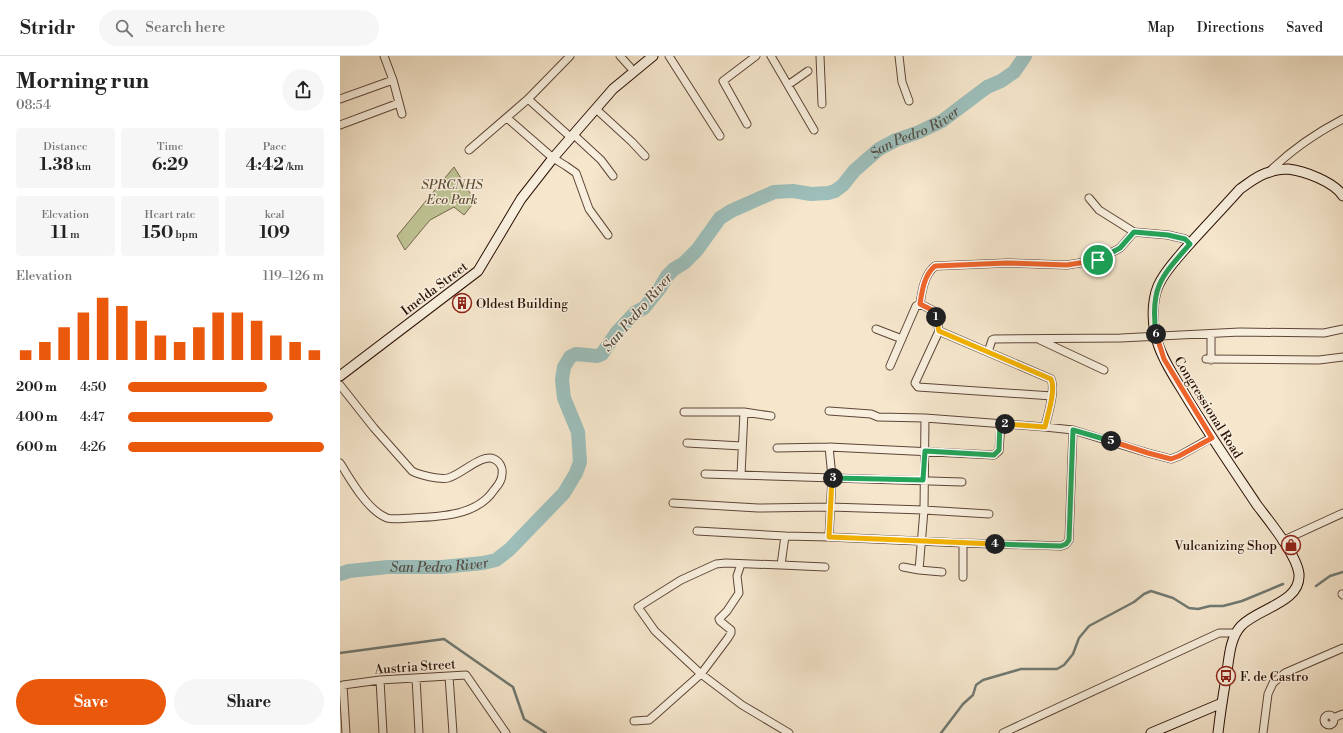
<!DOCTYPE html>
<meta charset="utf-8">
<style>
:root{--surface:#fff;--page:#f6f6f6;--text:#222;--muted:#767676;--line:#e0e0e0;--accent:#ea580c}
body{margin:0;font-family:"Libre Bodoni",serif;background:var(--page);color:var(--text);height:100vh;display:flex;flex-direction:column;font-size:15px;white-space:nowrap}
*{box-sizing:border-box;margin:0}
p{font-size:13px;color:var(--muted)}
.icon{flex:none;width:22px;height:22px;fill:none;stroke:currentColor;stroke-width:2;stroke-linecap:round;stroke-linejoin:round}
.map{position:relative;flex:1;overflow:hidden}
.side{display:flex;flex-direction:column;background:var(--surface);width:340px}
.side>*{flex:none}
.pin{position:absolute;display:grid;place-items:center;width:34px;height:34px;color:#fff;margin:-17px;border:2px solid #fff;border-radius:50%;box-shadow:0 1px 4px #0007}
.km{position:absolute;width:20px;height:20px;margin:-10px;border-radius:50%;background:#222;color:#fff;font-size:11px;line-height:20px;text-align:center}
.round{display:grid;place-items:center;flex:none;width:42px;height:42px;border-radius:21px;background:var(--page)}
.headline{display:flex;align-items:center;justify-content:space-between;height:68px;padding:0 16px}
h1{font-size:22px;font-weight:700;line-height:30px}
.metrics{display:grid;grid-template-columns:repeat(3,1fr);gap:6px;height:68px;padding:4px 16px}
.metrics div{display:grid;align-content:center;border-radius:4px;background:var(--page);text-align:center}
.metrics b{font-size:17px;font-weight:700}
.metrics small{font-size:11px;font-weight:400}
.metrics p{font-size:11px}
.chart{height:112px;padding:8px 16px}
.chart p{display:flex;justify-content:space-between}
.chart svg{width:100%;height:72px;margin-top:4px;stroke:var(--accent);stroke-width:6}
.button{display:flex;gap:8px;margin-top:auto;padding:8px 16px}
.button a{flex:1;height:46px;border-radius:24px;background:var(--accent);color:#fff;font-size:16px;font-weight:700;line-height:46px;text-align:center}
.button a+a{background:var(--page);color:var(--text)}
ul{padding:0 16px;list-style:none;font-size:13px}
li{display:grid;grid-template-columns:64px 48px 1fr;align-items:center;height:30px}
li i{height:10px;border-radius:5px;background:var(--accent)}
header{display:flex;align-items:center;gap:24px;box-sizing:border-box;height:56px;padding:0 20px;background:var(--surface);border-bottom:1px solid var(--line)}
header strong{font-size:19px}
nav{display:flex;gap:22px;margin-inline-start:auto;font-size:14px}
.search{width:280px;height:36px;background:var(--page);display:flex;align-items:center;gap:10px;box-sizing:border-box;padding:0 14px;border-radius:22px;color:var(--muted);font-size:15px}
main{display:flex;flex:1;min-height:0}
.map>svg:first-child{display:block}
.green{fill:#bfc495;stroke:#766a4d}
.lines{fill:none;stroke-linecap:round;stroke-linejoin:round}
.stream{stroke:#707972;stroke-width:2.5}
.river{stroke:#9dbfbb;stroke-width:14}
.street-casing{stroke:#5e4637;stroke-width:9}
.secondary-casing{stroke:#2c1105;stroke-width:11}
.street{stroke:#f8efde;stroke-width:7}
.secondary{stroke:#f8efde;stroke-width:9}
.split-1-casing{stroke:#fff;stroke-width:8}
.split-2-casing{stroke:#fff;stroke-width:8}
.split-3-casing{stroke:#fff;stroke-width:8}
.split-4-casing{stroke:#fff;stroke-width:8}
.split-5-casing{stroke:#fff;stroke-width:8}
.split-6-casing{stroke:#fff;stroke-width:8}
.split-7-casing{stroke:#fff;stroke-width:8}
.split-1{stroke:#f0652b;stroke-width:5}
.split-2{stroke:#f5b400;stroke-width:5}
.split-3{stroke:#22a559;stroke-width:5}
.split-4{stroke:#f5b400;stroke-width:5}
.split-5{stroke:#22a559;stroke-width:5}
.split-6{stroke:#f0652b;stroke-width:5}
.split-7{stroke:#22a559;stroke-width:5}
.labels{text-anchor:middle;stroke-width:3;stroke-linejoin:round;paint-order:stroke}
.park-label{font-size:13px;font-style:italic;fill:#5f5037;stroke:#f8efde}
.street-label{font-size:13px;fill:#2c1105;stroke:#f8efde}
.poi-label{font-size:13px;fill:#2c1105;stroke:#f8efde;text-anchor:start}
.water-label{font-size:14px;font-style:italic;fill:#544e45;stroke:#f8efde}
</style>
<header>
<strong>Stridr</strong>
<div class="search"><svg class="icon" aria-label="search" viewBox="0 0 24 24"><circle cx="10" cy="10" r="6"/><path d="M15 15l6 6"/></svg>Search here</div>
<nav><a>Map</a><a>Directions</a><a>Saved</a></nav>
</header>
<main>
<section class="side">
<div class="headline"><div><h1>Morning run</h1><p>08:54</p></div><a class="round"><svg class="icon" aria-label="share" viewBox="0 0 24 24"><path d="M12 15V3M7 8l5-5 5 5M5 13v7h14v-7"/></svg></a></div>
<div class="metrics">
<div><p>Distance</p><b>1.38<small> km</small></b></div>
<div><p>Time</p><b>6:29</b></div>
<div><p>Pace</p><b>4:42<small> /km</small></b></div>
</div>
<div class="metrics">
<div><p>Elevation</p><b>11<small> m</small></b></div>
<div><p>Heart rate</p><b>150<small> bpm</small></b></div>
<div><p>kcal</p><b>109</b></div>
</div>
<div class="chart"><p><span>Elevation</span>119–126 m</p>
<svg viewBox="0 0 160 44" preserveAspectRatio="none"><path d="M5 44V38M15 44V33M25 44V24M35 44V15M45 44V6M55 44V11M65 44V20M75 44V29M85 44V33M95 44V24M105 44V15M115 44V15M125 44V20M135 44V29M145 44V33M155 44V38"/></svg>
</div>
<ul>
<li><b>200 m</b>4:50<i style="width:71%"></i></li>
<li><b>400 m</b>4:47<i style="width:74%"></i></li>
<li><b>600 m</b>4:26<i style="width:100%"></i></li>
</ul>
<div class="button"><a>Save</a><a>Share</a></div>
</section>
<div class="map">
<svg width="1003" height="677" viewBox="0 0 1003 677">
<rect width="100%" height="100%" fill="#f5e6cc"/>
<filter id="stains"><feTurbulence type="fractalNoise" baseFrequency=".005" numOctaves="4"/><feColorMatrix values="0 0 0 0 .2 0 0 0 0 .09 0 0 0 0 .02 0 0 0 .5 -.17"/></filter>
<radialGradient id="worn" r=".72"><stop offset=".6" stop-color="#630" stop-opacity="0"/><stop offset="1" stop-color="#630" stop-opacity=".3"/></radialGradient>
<!-- green -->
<path class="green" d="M114,111L135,145L124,159L114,151L90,164L65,194L57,180Z"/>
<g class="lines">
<!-- stream -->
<path class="stream" d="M976,530L990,520L1003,516
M0,597L104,583L173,631L184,663L206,677
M601,677L623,648L633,639L636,629L643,624L681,613H717L724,609L733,598L739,582L749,570L794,546L804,538L811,535L833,542L849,552L858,553L870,550H883L902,545L943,528"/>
<!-- river -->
<path class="river" id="s1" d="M0,518L9,515L48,511H102L143,507L156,504L170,493L224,437L236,417L240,406L238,376L224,342L222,324L224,311L230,301L236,298L257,300L262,298L277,276L291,261L296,256L304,252L320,232L327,220L334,213L344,207L357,194L380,162L391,155L434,136L453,135L471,138L488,137L495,135L503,129L514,115L539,93L556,84L579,76L602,65L647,31L661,25L674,16L685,0"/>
<!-- street casing -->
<g class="street-casing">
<path id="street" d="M44,0L53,24L62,58
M280,0L290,11
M329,0L380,80
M431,0L474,74
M480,0L482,48
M559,0L562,26L569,45
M448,29L468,15
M0,43L53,24
M188,43L227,78
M256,53L292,86L305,100
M167,62L213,102L226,110L236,117L249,153L268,179
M407,68L383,25L416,0
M0,69L59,47
M234,79L261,104L273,120
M129,94L188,43L230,0
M929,116C951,94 976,77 1003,63
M749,142L759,154L794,176L828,179L845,183L850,188
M580,248C582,235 584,219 595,210L667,207L727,209L758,204L780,192L794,176
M536,273L562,283
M599,275L711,323C716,334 708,358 705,371
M871,278V304
M700,284L764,314
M648,296L652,284L654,283L781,282L900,276L984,277L1003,273
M866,303L979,304L1003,301
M550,310L576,250L580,248L592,254L596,258L599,275L575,327L578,331L712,340
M0,329L34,372L72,415C79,419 100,424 108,422C121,419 142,397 154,403C160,406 163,412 162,418C162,425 158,429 154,434C137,460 99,461 71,462C64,462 53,464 47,462C27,454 11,424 0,407
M489,355L531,358L538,361L585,362
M344,356H404L431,360
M347,387L402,390
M437,392L489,391
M365,418L622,426
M401,419L404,356
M333,447L418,452L490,451L584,454L649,458
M357,475L445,480
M942,485L1003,457
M623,487L721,490L726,488L729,484L733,374
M441,509L485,511
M563,511L579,514
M602,516L579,514L584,454L585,362L705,371L733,374L808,397L831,403L839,400L871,382
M623,521V487L489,481L492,421L489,391L654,399L659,395L661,367
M1002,538L1003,539
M109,620L113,677
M76,622L79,677
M40,624L43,677
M984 664a5 5 0 1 1 10 0a5 5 0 1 1-10 0Z
M993,662L1003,658
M294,665L309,664L316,658L361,618L388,582L391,577V574L380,565L379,563L387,555L399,537L397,520L401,508
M6,677L3,629L40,624L126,619L166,677
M449,677L402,649L361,618L315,575L298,551L341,524L376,508L386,507L441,509L445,480L489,481
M663,677L879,577H896
M923,677L928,638L933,627L945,617L1003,592"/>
</g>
<!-- secondary casing -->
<g class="secondary-casing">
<path id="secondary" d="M0,320L138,215L181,143L213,102L273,33L313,0
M811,677L882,647
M878,677C880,659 883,640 886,622C889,605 889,583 901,570C918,552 961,547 959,518C957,499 929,465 917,449C893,413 869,378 847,342C837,325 824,307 818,288C812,271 811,247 818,230C824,216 835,205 845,193C863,173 882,153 900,133C909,127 919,118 930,116C935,114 943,113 948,113C965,115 994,126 1003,140"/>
</g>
<!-- street -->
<use href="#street" class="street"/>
<!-- secondary -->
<use href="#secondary" class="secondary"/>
</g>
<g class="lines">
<!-- split-1 casing -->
<g class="split-1-casing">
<path id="split-1" d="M596,261L592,254L580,248C582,235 584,219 595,210L667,207L727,209L758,204"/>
</g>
<!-- split-2 casing -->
<g class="split-2-casing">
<path id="split-2" d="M596,261L599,275L711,323C716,334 708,358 705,371L665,368"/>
</g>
<!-- split-3 casing -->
<g class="split-3-casing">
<path id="split-3" d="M493,422L583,424L585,395L654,399L659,394L660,367L665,368"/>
</g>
<!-- split-4 casing -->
<g class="split-4-casing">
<path id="split-4" d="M493,422H492L489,481L655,488"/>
</g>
<!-- split-5 casing -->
<g class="split-5-casing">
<path id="split-5" d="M655,488L721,490L726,488L729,484L733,374L771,385"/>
</g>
<!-- split-6 casing -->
<g class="split-6-casing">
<path id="split-6" d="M771,385L808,397L831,403L839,400L872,382L824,303L816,278"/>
</g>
<!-- split-7 casing -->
<g class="split-7-casing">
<path id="split-7" d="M758,204L780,192L794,176L828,179L845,183L850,188C820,222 810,232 816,278"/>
</g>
<!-- split-1 -->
<use href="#split-1" class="split-1"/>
<!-- split-2 -->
<use href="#split-2" class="split-2"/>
<!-- split-3 -->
<use href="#split-3" class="split-3"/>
<!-- split-4 -->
<use href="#split-4" class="split-4"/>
<!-- split-5 -->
<use href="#split-5" class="split-5"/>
<!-- split-6 -->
<use href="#split-6" class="split-6"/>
<!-- split-7 -->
<use href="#split-7" class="split-7"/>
</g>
<!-- icons -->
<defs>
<g id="building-ring" transform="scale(1)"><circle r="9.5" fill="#f8efde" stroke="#8f2418" stroke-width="1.5"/><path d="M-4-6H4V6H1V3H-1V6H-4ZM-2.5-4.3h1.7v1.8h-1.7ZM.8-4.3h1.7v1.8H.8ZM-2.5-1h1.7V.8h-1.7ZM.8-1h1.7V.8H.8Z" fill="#8f2418"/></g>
<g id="shop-ring" transform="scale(1)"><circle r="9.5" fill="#f8efde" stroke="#8f2418" stroke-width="1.5"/><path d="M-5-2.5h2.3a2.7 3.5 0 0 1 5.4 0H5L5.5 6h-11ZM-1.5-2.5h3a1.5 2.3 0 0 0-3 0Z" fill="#8f2418"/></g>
<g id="bus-ring" transform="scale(1)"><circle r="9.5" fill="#f8efde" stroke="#8f2418" stroke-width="1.5"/><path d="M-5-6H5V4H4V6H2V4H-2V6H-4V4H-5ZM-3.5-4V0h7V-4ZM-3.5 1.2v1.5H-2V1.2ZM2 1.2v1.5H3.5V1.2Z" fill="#8f2418"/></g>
</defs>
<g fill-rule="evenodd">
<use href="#building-ring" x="122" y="247"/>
<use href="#shop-ring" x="951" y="489"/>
<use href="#bus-ring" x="886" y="620"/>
</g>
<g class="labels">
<!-- park labels -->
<g class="park-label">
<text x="112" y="133">SPRCNHS<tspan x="112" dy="15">Eco Park</tspan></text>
</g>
<!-- street labels -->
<g class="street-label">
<text transform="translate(94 232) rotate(-37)" y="5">Imelda Street</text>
<text transform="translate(869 351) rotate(58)" y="5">Congressional Road</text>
<text transform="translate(75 610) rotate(-4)" y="5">Austria Street</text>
</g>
<!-- poi labels -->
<g class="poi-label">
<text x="136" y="252">Oldest Building</text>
<text x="937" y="494" text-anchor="end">Vulcanizing Shop</text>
<text x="900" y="625">F. de Castro</text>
</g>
<!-- water labels -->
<g class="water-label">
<text dy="5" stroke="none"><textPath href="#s1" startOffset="835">San Pedro River</textPath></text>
<text transform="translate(297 256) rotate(-49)" y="5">San Pedro River</text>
<text dy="5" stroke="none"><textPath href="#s1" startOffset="100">San Pedro River</textPath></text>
</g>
</g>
<rect width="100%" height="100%" filter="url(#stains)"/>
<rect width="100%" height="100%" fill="url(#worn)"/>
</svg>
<div class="pin" style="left:758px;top:204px;background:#1e9e55"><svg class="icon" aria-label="arrive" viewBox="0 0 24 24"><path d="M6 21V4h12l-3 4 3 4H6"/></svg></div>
<b class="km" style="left:596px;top:261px">1</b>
<b class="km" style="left:665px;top:368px">2</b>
<b class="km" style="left:493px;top:422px">3</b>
<b class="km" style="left:655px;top:488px">4</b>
<b class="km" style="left:771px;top:385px">5</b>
<b class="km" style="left:816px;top:278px">6</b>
</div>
</main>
